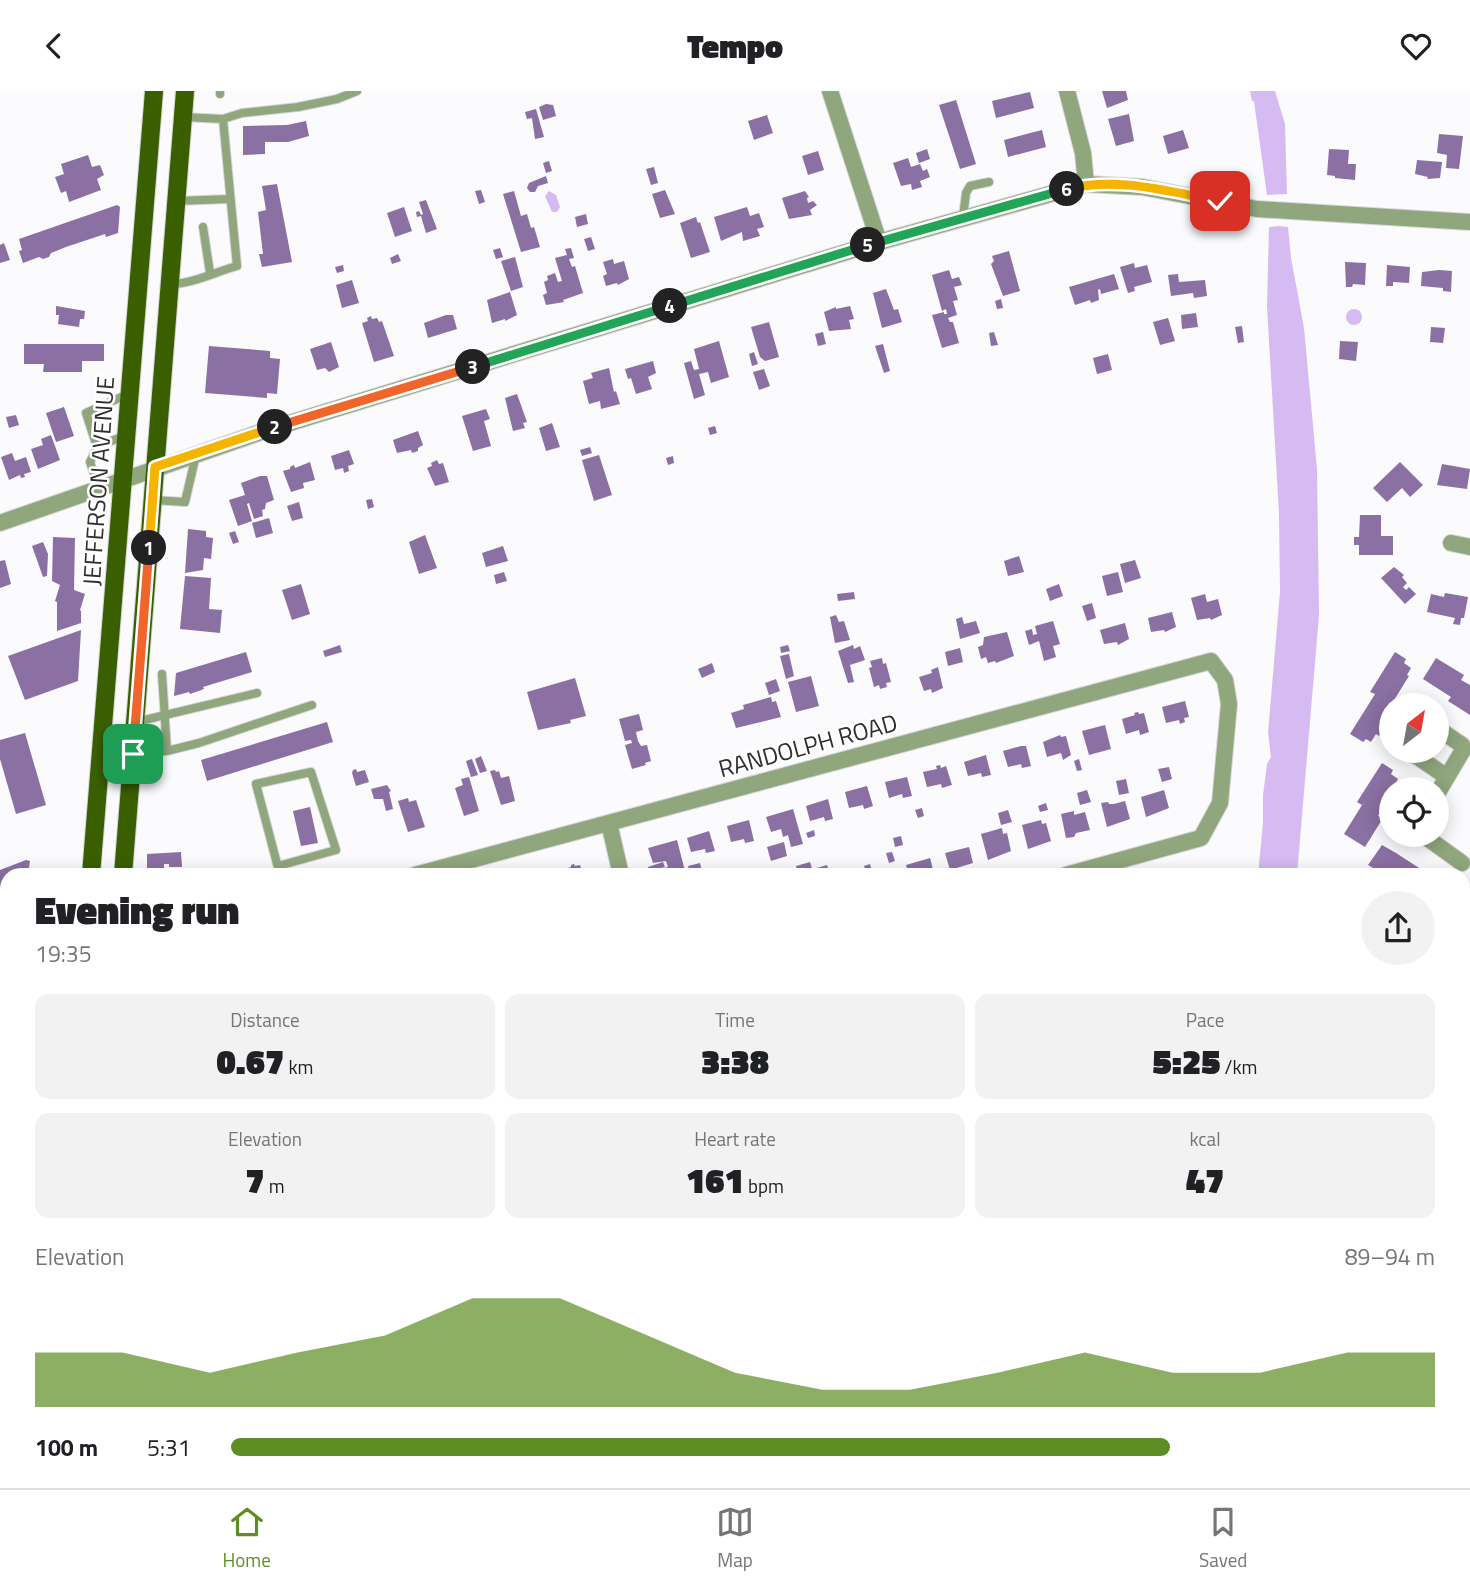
<!DOCTYPE html>
<meta charset="utf-8">
<style>
:root{--surface:#fff;--page:#f2f2f2;--text:#202124;--muted:#757577;--line:#e0e0e0;--accent:#5e8e23}
body{margin:0;font-family:"Titillium Web",sans-serif;background:var(--page);color:var(--text);height:100vh;display:flex;flex-direction:column;font-size:26px;white-space:nowrap}
*{box-sizing:border-box;margin:0}
p{font-size:23px;color:var(--muted)}
.icon{flex:none;width:38px;height:38px;fill:none;stroke:currentColor;stroke-width:2;stroke-linecap:round;stroke-linejoin:round}
.map{position:relative;flex:1;overflow:hidden}
.drawer{position:absolute;left:0px;top:777px;width:1470px;height:621px;display:flex;flex-direction:column;background:var(--surface);border-radius:21px 21px 0 0;box-shadow:0 4px 18px #0003}
.drawer>*{flex:none}
.needle{width:46px;rotate:31deg}
.tools{position:absolute;left:1379px;top:602px;display:grid;gap:14px}
.tools a{display:grid;place-items:center;width:70px;height:70px;border-radius:50%;background:var(--surface);box-shadow:0 4px 18px #0003;font-size:35px}
.pin{position:absolute;display:grid;place-items:center;width:60px;height:60px;color:#fff;margin:-30px;border-radius:14px;box-shadow:0 4px 10px #0006}
.km{position:absolute;width:35px;height:35px;margin:-18px;border-radius:50%;background:#222;color:#fff;font-size:19px;line-height:35px;text-align:center}
.round{display:grid;place-items:center;flex:none;width:74px;height:74px;border-radius:37px;background:var(--page)}
.summary{display:flex;align-items:center;justify-content:space-between;height:119px;padding:0 35px}
h1{font-size:38px;font-weight:800;line-height:52px}
.figures{display:grid;grid-template-columns:repeat(3,1fr);gap:10px;height:119px;padding:7px 35px}
.figures div{display:grid;align-content:center;border-radius:14px;background:var(--page);text-align:center}
.figures b{font-size:35px;font-weight:800}
.figures small{font-size:19px;font-weight:400}
.figures p{font-size:19px}
.chart{height:196px;padding:14px 35px}
.chart p{display:flex;justify-content:space-between}
.chart svg{width:100%;height:126px;margin-top:7px;fill:var(--accent);opacity:.7}
ul{padding:0 35px;list-style:none;font-size:23px}
li{display:grid;grid-template-columns:112px 84px 1fr;align-items:center;height:52px}
li i{height:18px;border-radius:9px;background:var(--accent)}
header{display:flex;justify-content:space-between;align-items:center;height:91px;padding:0 35px;background:var(--surface);font-size:32px;font-weight:800}
.dock{display:flex;justify-content:space-around;align-items:center;height:98px;border-top:2px solid var(--line);background:var(--surface);font-size:19px;color:var(--muted)}
.dock a{display:grid;justify-items:center;gap:4px}
.dock .current{color:var(--accent)}
.map>svg:first-child{display:block}
.water{fill:#d6baf2}
.building{fill:#8a70a3}
.lines{fill:none;stroke-linecap:round;stroke-linejoin:round}
.lane-casing{stroke:#d6d5d8;stroke-width:10}
.street-casing{stroke:#d6d5d8;stroke-width:18}
.primary-casing{stroke:#d6d5d8;stroke-width:20}
.lane{stroke:#90a67d;stroke-width:8}
.street{stroke:#90a67d;stroke-width:16}
.primary{stroke:#3a5f00;stroke-width:18}
.split-1-casing{stroke:#fff;stroke-width:14}
.split-2-casing{stroke:#fff;stroke-width:14}
.split-3-casing{stroke:#fff;stroke-width:14}
.split-4-casing{stroke:#fff;stroke-width:14}
.split-5-casing{stroke:#fff;stroke-width:14}
.split-6-casing{stroke:#fff;stroke-width:14}
.split-7-casing{stroke:#fff;stroke-width:14}
.split-1{stroke:#f0652b;stroke-width:9}
.split-2{stroke:#f5b400;stroke-width:9}
.split-3{stroke:#f0652b;stroke-width:9}
.split-4{stroke:#22a559;stroke-width:9}
.split-5{stroke:#22a559;stroke-width:9}
.split-6{stroke:#22a559;stroke-width:9}
.split-7{stroke:#f5b400;stroke-width:9}
.labels{text-anchor:middle;stroke-width:5;stroke-linejoin:round;paint-order:stroke}
.street-label{font-size:24px;fill:#302f30;stroke:#fff}
</style>
<header><svg class="icon" aria-label="back" viewBox="0 0 24 24"><path d="M15 5l-7 7 7 7"/></svg>Tempo<svg class="icon" aria-label="heart" viewBox="0 0 24 24"><path d="M12 20l-8-8c-3-5 5-10 8-4 3-6 11-1 8 4z"/></svg></header>
<div class="map">
<svg width="1470" height="1397" viewBox="0 0 1470 1397">
<rect width="100%" height="100%" fill="#fbfafd"/>
<!-- water -->
<path class="water" d="M1250,0H1275L1285,33L1287,103L1267,104L1254,10H1252Z
M549,100L556,104L560,116L557,121H552L545,105Z
M1278,135L1288,136L1291,167L1304,237L1317,378L1319,524L1297,784H1258L1263,732V704L1267,673L1271,666L1268,642L1280,501L1279,422L1267,215L1269,136Z
M1346 226a8 8 0 1 1 16 0a8 8 0 1 1-16 0Z
M1239,1391H1275V1397H1240Z"/>
<!-- building -->
<path class="building" d="M1102,0H1126L1128,9L1107,17Z
M1030,1L1034,17L996,27L992,10Z
M956,9L976,73L960,78L939,14Z
M546,13L553,14L556,25L543,29L539,16Z
M536,18L544,46L535,48L532,27L527,28L525,21Z
M1129,23L1134,50L1116,55L1108,28Z
M767,24L773,42L754,49L748,30Z
M306,30L309,45L288,51H265V63L243,64V35L287,34Z
M1042,39L1046,56L1008,66L1004,49Z
M1183,39L1189,57L1168,63L1163,45Z
M1439,43L1463,45L1459,78L1446,77L1447,64L1437,62Z
M927,58L930,68L919,72L916,62Z
M1329,58L1349,59L1348,73H1356L1355,89L1335,87V85L1327,84Z
M818,60L824,79L808,84L802,65Z
M88,64L92,76L100,74L104,84L97,88L101,99L69,111L66,100L61,102L55,86L64,83L61,73Z
M908,67L911,76L920,73L923,80L927,78L930,86L920,90L922,96L912,99L911,93L901,95L893,72Z
M1417,69L1442,71L1440,87L1427,88L1428,86L1415,83Z
M549,70L552,80L546,82L543,72Z
M654,76L658,92L651,94L646,78Z
M546,85L548,92L538,95L535,101H530L527,97L529,92Z
M277,93L292,171L262,176L259,163H263L258,121L266,119L262,95Z
M481,99L485,111L479,113L475,100Z
M665,99L675,123L660,127L652,103Z
M514,100L521,125L527,123L531,137L534,136L540,156L521,161L503,103Z
M805,100L809,106L807,107L808,112L813,110L817,114L810,119L812,124L789,128L782,107Z
M426,109L437,138L426,142L421,125L417,126L416,121L419,120L421,124L423,123L419,111Z
M117,114L120,116L118,142L106,146L105,143L66,156L51,162L49,166L43,168L39,166L23,172L19,160L22,159L19,148Z
M404,116L412,140L395,146L387,122Z
M747,116L750,125L759,122L764,136L757,138L760,145L743,150L742,141L721,150L714,126Z
M586,123L588,133L577,136L575,126Z
M696,126L698,132L700,131L710,161L691,167L680,132Z
M591,146L595,158L588,160L584,148Z
M4,152L10,169L0,172V154Z
M500,157L503,166L496,168L493,159Z
M571,157L574,167L569,168L572,176L575,175L583,202L563,209L564,211L546,214L543,204L547,202L544,191L548,189L547,185L555,182L558,191L562,190L555,167L567,164L565,158Z
M1009,160L1020,200L1003,205L991,173L994,170L992,165Z
M398,163L401,170L392,173L390,167Z
M515,166L523,196L511,200L501,170Z
M613,168L614,173L624,170L629,188L618,194L617,192L606,195L603,185L607,183L603,171Z
M1345,171L1366,172L1365,194L1353,193L1352,196H1346Z
M1134,172L1135,177L1147,174L1152,191L1134,196L1135,200L1128,202L1120,176Z
M343,174L344,180L337,182L335,176Z
M1387,174L1410,176L1409,192L1393,191V195H1386Z
M949,179L952,188L959,186L962,194L954,196L958,209L953,210L957,224L948,227L950,231H953L959,252L942,257L932,224L944,221V223H947L946,218L942,220L932,184Z
M1439,179L1452,180L1451,201L1443,200V197L1421,195L1422,181Z
M1114,183L1119,198L1101,203L1100,198L1098,199L1099,209L1091,212L1090,209L1075,214L1069,196Z
M1178,183L1179,191L1205,189L1207,205L1194,207L1193,202L1171,205L1168,184Z
M352,189L359,212L342,217L336,194Z
M886,198L894,219L898,218L902,231L882,237L873,202Z
M510,201L517,224L505,230V228L492,232L487,209Z
M1001,208L1003,217L997,218L995,210Z
M56,215L85,220L84,228H80L79,236L58,233L59,224H56Z
M850,215L854,228L849,229L851,238L829,240L824,221L836,216V218Z
M1196,222L1198,236L1182,238L1181,224Z
M446,224H453L457,238L428,247L424,232Z
M371,225L372,228L377,227L379,231L382,230L394,265L374,271L362,232L368,230L367,227Z
M1168,227L1175,250L1160,254L1153,231Z
M769,231L779,266L765,270L760,266L751,236Z
M1242,235L1244,251L1238,252L1235,236Z
M1431,236L1445,237L1443,252L1430,251Z
M823,241L826,253L818,255L815,243Z
M994,241L998,254L991,255L989,242Z
M719,250L729,286L711,292L708,281L699,283L705,304L694,308L684,272L691,270L694,279L699,278L694,258Z
M1340,250L1358,251L1356,270L1339,268Z
M331,251L339,276L329,281L325,277L317,279L310,258Z
M24,253H104V270H82V281H43L44,273H24Z
M883,253L890,280L884,282L875,255Z
M209,255L270,260V267L280,268L277,303L267,302V307L205,302Z
M754,261L758,273L752,275L749,263Z
M1108,263L1112,279L1097,283L1093,267Z
M653,270L656,282L648,286L652,298L636,303L631,287L628,288L625,278Z
M609,277L614,301L616,300L620,313L601,318L600,310L589,313L583,290L593,287L591,282Z
M764,278L770,295L759,299L753,281Z
M517,303L527,331L523,332L525,337L513,340L505,307Z
M64,316L74,345L56,351L46,322Z
M486,318L490,328L484,330L491,355L473,360L462,325Z
M16,324L19,334L9,337L6,326Z
M552,332L560,356L546,360L539,337Z
M715,335L717,342L710,344L708,337Z
M418,340L423,354L418,357V360L412,362L411,359L397,362L393,349Z
M51,344L60,369L38,378L31,358L43,354L41,348Z
M590,356L592,362L582,365L580,359Z
M349,359L354,373L348,375L349,380L344,382L343,377L335,379L331,365Z
M12,362L15,370L26,366L31,381L24,383L25,386L21,387L20,384L9,389L1,366Z
M599,364L612,404L594,410L582,369Z
M673,365L674,372L668,374L666,367Z
M437,369L439,373L443,372L449,391L435,395L427,377L432,375L431,372Z
M310,371L315,389L303,392L304,397L291,401L283,380L290,378V376L294,374L295,377Z
M1400,371L1423,394L1410,406L1402,397L1387,411L1373,397Z
M1442,373L1470,378L1467,398L1437,394Z
M260,385H267L274,409L266,412L265,418L262,419L263,425L254,428L249,412L247,413L252,430L238,435L229,409L245,404L241,392Z
M372,408L374,416L368,418L366,409Z
M299,411L303,427L292,430L287,415Z
M1360,424H1381V445H1393V464H1359V454H1354V446H1359Z
M269,427L273,442L256,447L252,432Z
M188,438L206,440V446L213,447L211,468L204,467L203,479L185,482Z
M235,440L239,451L233,453L229,442Z
M425,444L437,477L419,483L409,451Z
M53,446L75,447L74,499L85,503L80,519L81,520V532L57,540V511L55,510L60,494L52,490Z
M43,451L48,463L47,485L43,486L32,455Z
M503,455L508,470L486,476L482,462Z
M1019,465L1024,481L1008,485L1004,470Z
M5,469L11,493L0,497V470Z
M1135,469L1141,487L1125,492L1120,473Z
M1394,476L1404,484L1402,486L1407,492L1403,496L1406,499L1409,496L1416,503L1405,513L1381,487Z
M504,481L507,490L496,493L494,484Z
M1118,481L1123,501L1107,505L1102,485Z
M185,485L211,487L209,518L222,519L220,542L180,538Z
M301,493L310,523L292,529L282,499Z
M1059,493L1063,505L1050,510L1046,498Z
M854,501L855,508L838,510L837,503Z
M1445,502L1468,506L1464,527H1461L1460,534L1453,533L1455,527L1427,521L1431,503L1444,506Z
M1205,503L1207,511L1218,508L1222,524L1211,529L1210,527L1197,529L1191,507Z
M1092,512L1096,527L1087,530L1082,515Z
M1172,521L1176,536L1165,541L1164,539L1151,541L1148,527Z
M836,524L839,531L844,530L850,549L835,552L830,526Z
M962,526L964,533L976,530L980,542L960,548L956,528Z
M1053,530L1060,553L1053,555L1056,566L1044,570L1039,550L1029,554L1025,540L1032,538L1033,544L1037,543L1035,535Z
M1125,532L1129,548L1118,554L1117,551L1104,553L1100,539Z
M81,539L78,590L25,609L8,565Z
M1007,541L1014,565L996,572L995,570L988,572L986,566L981,568L978,556L983,554L984,546Z
M340,554L342,561L325,566L323,560Z
M788,554L790,560L781,562L780,556Z
M853,554L854,558L860,555L865,569L850,574L854,591L848,592L838,560Z
M960,557L963,571L948,575L945,561Z
M246,561L252,581L203,596L204,598L190,603L189,601L174,605L176,582Z
M1395,561L1406,568L1404,572L1411,577L1407,584L1409,585L1391,614V624L1379,645L1376,643L1371,651L1366,648L1363,651L1350,643L1375,603L1370,601Z
M789,563L794,585L786,588L780,565Z
M882,567L883,573L886,572L891,591L886,592L887,596L880,598L879,594L874,596L869,577L872,576L870,570Z
M1436,567L1464,584L1461,589L1470,594V624L1448,610L1451,606L1423,588Z
M712,572L715,581L702,587L698,578Z
M938,576L943,597L932,602L931,598L924,600L919,586L932,582L931,579Z
M811,585L819,615L796,621L788,591Z
M575,587L586,625L570,629L571,632L538,639L527,601Z
M776,588L780,600L769,604L765,592Z
M771,606L772,611L776,610L781,626L736,637L731,622L744,618L743,614Z
M1185,610L1189,626L1184,627L1185,631L1180,633L1179,629L1166,632L1162,616Z
M1138,621L1139,623L1144,622L1149,641L1140,644L1139,639L1126,643L1122,628L1135,624L1134,622Z
M639,623L643,639L636,641L638,650L641,655L647,654L651,670L645,672L646,674L632,678L625,654L632,652L631,649L625,650L619,628Z
M327,631L333,651L207,690L201,669Z
M1105,634L1111,658L1089,664L1082,640Z
M25,642L46,714L16,723L0,668V649Z
M1060,644L1061,646L1066,645L1071,664L1063,669L1061,662L1047,666L1043,651Z
M1021,655H1026L1031,675L1022,677L1021,673L1008,676L1003,660Z
M986,664L991,684L982,686L981,682L968,685L964,671Z
M481,665L487,680L480,682L475,668Z
M472,668L478,684L471,686L466,670Z
M1079,668L1082,679L1077,680L1074,670Z
M1382,672L1393,679L1391,683L1398,688L1394,695L1398,698H1391V704L1378,725L1383,727L1365,756L1344,743L1362,714L1357,711Z
M940,674L941,677L946,675L952,694L942,697L941,693L927,696L923,681L937,678L936,675Z
M1169,676L1172,688L1162,691L1158,678Z
M356,678L357,681L365,679L369,691L356,695L352,682L353,679Z
M495,679L496,681L499,680L501,687L509,685L515,710L501,714L491,683L490,680Z
M469,686L479,720L464,725L455,697L463,694L461,688Z
M907,686L912,705L903,707L902,703L889,707L885,691Z
M1126,688L1129,702L1119,704L1116,690Z
M387,694L391,700L389,701L393,718L386,720L383,708H374L371,698Z
M867,695L873,715L864,718L863,714L849,717L845,701Z
M1087,699L1091,711L1080,714L1077,702Z
M1164,699L1169,717L1146,726L1141,706Z
M408,707L409,711L416,709L425,736L408,741L398,710Z
M828,708L833,728L825,730L824,726L810,730L806,715Z
M1125,710L1130,728L1107,736L1101,712L1108,711L1109,713H1114Z
M1046,712L1048,719L1040,721L1038,715Z
M310,716L318,752L301,755L293,720Z
M922,717L924,725L918,727L915,719Z
M793,718L803,753L791,756L788,744L783,746L781,738L771,741L766,726Z
M1008,719L1012,731L1001,734L998,722Z
M1074,720V724L1085,721L1090,739L1076,742L1074,746L1066,747L1061,723Z
M749,729L754,750L745,752L744,748L731,751L727,735Z
M1041,729L1042,733L1046,732L1051,750L1028,758L1022,734Z
M1002,737L1003,743L1007,742L1011,760L988,769L981,743Z
M814,739L815,745L808,747L806,742Z
M709,740L715,760L706,762L705,758L691,761L687,747Z
M901,745L903,754L895,756L893,747Z
M677,749L686,784H658L656,779L668,776L666,770L653,772L648,757Z
M784,751L787,765L771,770L767,756Z
M1382,754L1396,762L1430,784L1383,783L1368,774Z
M969,756L973,772L950,779L945,762Z
M181,761L182,776H169V773H164V780L173,778L174,784H147V763Z
M892,761L895,770L889,772L886,762Z
M930,767L934,782L909,784L906,774Z
M26,769L30,770L28,784H7V835H0V779Z
M663,771L665,776L649,780L648,776Z
M810,771L814,784H798L796,775Z
M700,772L703,784H691L688,775Z
M574,773L575,775L580,774L583,784H551V782L571,776V774Z
M870,773L872,780L866,782L864,775Z
M827,774L830,784H819L817,777Z
M890,778L892,784H870V783Z
M848,779L849,784H832V783Z
M0,853L5,868L0,869Z
M1463,970H1470V990H1463Z
M1468,1021H1470V1050H1465Z
M1463,1062L1470,1063V1125L1463,1124Z
M1463,1234L1470,1235V1338L1463,1337Z
M359,1391H378L380,1397H363Z
M708,1391H744L745,1395L708,1397Z
M1029,1391L1031,1397H1012L1011,1395Z
M1090,1391L1092,1397H1066L1083,1392Z
M1108,1391H1147L1148,1394L1134,1397H1110Z"/>
<g class="lines">
<!-- lane casing -->
<g class="lane-casing">
<path id="lane" d="M220,3V0
M183,26L223,28L242,22L298,16L337,8L357,0
M176,110L230,108
M963,126L966,102L970,95L989,91
M203,136L210,182
M170,193C192,193 215,181 237,175L223,28
M126,344L97,356L86,322L128,303
M97,356L90,371L99,398
M153,409L185,411L196,364
M162,583L167,660
M136,631L257,602
M133,663L167,660L199,652L312,614
M278,775L336,759L311,681L256,693L280,784
M0,917L7,951
M0,986H7
M0,1254L7,1278
M0,1305L5,1301L7,1290"/>
</g>
<!-- street casing -->
<g class="street-casing">
<path id="street" d="M830,0L879,151
M1067,0L1083,62L1086,93
M0,432L270,338L879,151L1086,93L1142,96L1257,118L1470,131
M1451,452L1470,456
M1437,637L1462,654L1463,659L1437,703
M1409,660L1447,686
M609,732L621,784
M1423,744L1462,772
M415,784L1211,570L1225,589L1229,613L1220,712L1201,747L1066,784
M0,894L7,892
M1463,943L1470,944
M0,1075L7,1073
M1463,1387H1470
M590,1391L591,1397
M548,1397L572,1391
M1316,1397L1348,1391"/>
</g>
<!-- primary casing -->
<g class="primary-casing">
<path id="primary" d="M91,784L154,0
M123,784L185,0
M44,1397V1391
M75,1397V1391"/>
</g>
<!-- lane -->
<use href="#lane" class="lane"/>
<!-- street -->
<use href="#street" class="street"/>
<!-- primary -->
<use href="#primary" class="primary"/>
</g>
<g class="lines">
<!-- split-1 casing -->
<g class="split-1-casing">
<path id="split-1" d="M133,663L149,457"/>
</g>
<!-- split-2 casing -->
<g class="split-2-casing">
<path id="split-2" d="M149,457L155,376L275,336"/>
</g>
<!-- split-3 casing -->
<g class="split-3-casing">
<path id="split-3" d="M275,336L473,276"/>
</g>
<!-- split-4 casing -->
<g class="split-4-casing">
<path id="split-4" d="M473,276L670,215"/>
</g>
<!-- split-5 casing -->
<g class="split-5-casing">
<path id="split-5" d="M670,215L868,154"/>
</g>
<!-- split-6 casing -->
<g class="split-6-casing">
<path id="split-6" d="M868,154L1067,98"/>
</g>
<!-- split-7 casing -->
<g class="split-7-casing">
<path id="split-7" d="M1067,98C1117,85 1170,101 1220,110"/>
</g>
<!-- split-1 -->
<use href="#split-1" class="split-1"/>
<!-- split-2 -->
<use href="#split-2" class="split-2"/>
<!-- split-3 -->
<use href="#split-3" class="split-3"/>
<!-- split-4 -->
<use href="#split-4" class="split-4"/>
<!-- split-5 -->
<use href="#split-5" class="split-5"/>
<!-- split-6 -->
<use href="#split-6" class="split-6"/>
<!-- split-7 -->
<use href="#split-7" class="split-7"/>
</g>
<g class="labels">
<!-- street labels -->
<g class="street-label">
<text transform="translate(99 390) rotate(-86)" y="8">JEFFERSON AVENUE</text>
<text transform="translate(808 655) rotate(-15)" y="8">RANDOLPH ROAD</text>
</g>
</g>
</svg>
<div class="tools">
<a><svg class="needle" viewBox="-14 -14 28 28"><path d="M0-13l5 13h-10z" fill="#e53935"/><path d="M0 13l5-13h-10z" fill="#757577"/></svg></a>
<a><svg class="icon" aria-label="locate" viewBox="0 0 24 24"><circle cx="12" cy="12" r="6"/><path d="M12 2v4M12 18v4M2 12h4M18 12h4"/></svg></a>
</div>
<div class="pin" style="left:133px;top:663px;background:#1e9e55"><svg class="icon" aria-label="arrive" viewBox="0 0 24 24"><path d="M6 21V4h12l-3 4 3 4H6"/></svg></div>
<div class="pin" style="left:1220px;top:110px;background:#d93025"><svg class="icon" aria-label="check" viewBox="0 0 24 24"><path d="M5 12l5 5 9-10"/></svg></div>
<b class="km" style="left:149px;top:457px">1</b>
<b class="km" style="left:275px;top:336px">2</b>
<b class="km" style="left:473px;top:276px">3</b>
<b class="km" style="left:670px;top:215px">4</b>
<b class="km" style="left:868px;top:154px">5</b>
<b class="km" style="left:1067px;top:98px">6</b>
<section class="drawer">
<div class="summary"><div><h1>Evening run</h1><p>19:35</p></div><a class="round"><svg class="icon" aria-label="share" viewBox="0 0 24 24"><path d="M12 15V3M7 8l5-5 5 5M5 13v7h14v-7"/></svg></a></div>
<div class="figures">
<div><p>Distance</p><b>0.67<small> km</small></b></div>
<div><p>Time</p><b>3:38</b></div>
<div><p>Pace</p><b>5:25<small> /km</small></b></div>
</div>
<div class="figures">
<div><p>Elevation</p><b>7<small> m</small></b></div>
<div><p>Heart rate</p><b>161<small> bpm</small></b></div>
<div><p>kcal</p><b>47</b></div>
</div>
<div class="chart"><p><span>Elevation</span>89–94 m</p>
<svg viewBox="0 0 160 44" preserveAspectRatio="none"><path d="M0 44V25L10 25L20 32L30 25L40 19L50 6L60 6L70 19L80 32L90 38L100 38L110 32L120 25L130 32L140 32L150 25L160 25V44z"/></svg>
</div>
<ul>
<li><b>100 m</b>5:31<i style="width:78%"></i></li>
</ul>
</section>
</div>
<nav class="dock">
<a class="current"><svg class="icon" aria-label="home" viewBox="0 0 24 24"><path d="M3 11l9-7 9 7M6 9v11h12V9"/></svg>Home</a>
<a><svg class="icon" aria-label="map" viewBox="0 0 24 24"><path d="M3 6l6-2 6 2 6-2v14l-6 2-6-2-6 2zM9 4v14M15 6v14"/></svg>Map</a>
<a><svg class="icon" aria-label="saved" viewBox="0 0 24 24"><path d="M7 4h10v16l-5-4-5 4z"/></svg>Saved</a>
</nav>
